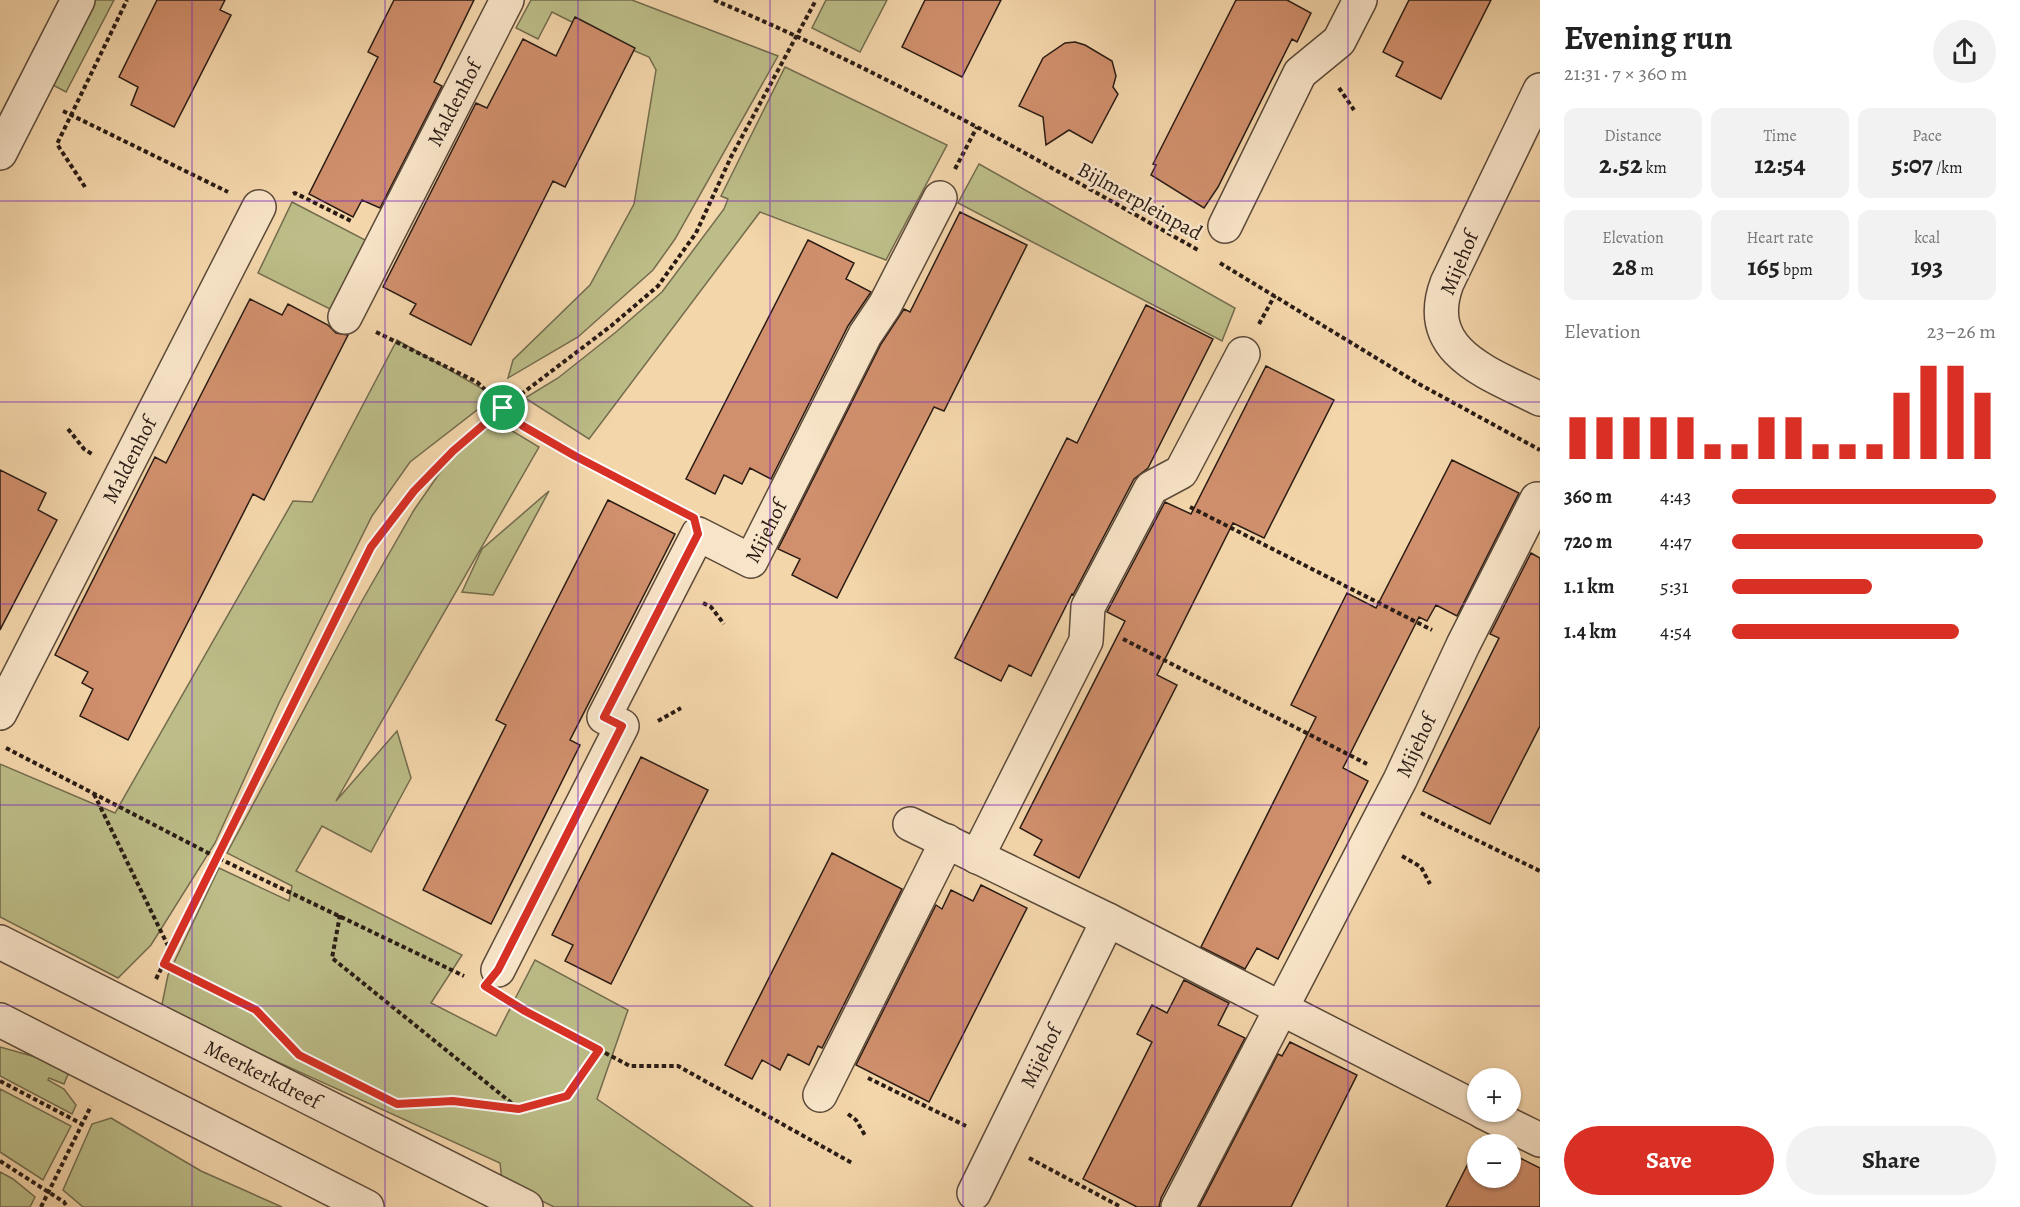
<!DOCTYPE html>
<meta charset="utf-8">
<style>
:root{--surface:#fff;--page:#f2f2f2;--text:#222;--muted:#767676;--accent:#d93025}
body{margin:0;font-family:Alegreya,serif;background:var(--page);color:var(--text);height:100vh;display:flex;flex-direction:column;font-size:22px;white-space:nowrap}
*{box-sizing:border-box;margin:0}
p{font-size:20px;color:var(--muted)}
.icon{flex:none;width:33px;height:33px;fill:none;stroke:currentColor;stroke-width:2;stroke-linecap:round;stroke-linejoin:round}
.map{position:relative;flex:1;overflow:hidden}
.sheet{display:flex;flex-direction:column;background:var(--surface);width:480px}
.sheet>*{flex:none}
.buttons{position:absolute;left:1467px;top:1068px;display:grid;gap:12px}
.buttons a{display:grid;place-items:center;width:54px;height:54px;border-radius:50%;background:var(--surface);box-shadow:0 2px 4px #0004;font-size:30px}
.pin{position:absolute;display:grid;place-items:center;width:51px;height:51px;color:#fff;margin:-26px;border:3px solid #fff;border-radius:50%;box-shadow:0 2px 6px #0007}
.round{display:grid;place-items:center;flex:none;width:63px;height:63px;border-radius:32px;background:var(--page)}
.headline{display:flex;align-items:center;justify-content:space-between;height:102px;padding:0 24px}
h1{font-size:33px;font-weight:600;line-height:45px}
.stats{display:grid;grid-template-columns:repeat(3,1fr);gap:9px;height:102px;padding:6px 24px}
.stats div{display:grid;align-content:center;border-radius:12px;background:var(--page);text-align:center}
.stats b{font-size:26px;font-weight:600}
.stats small{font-size:16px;font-weight:400}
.stats p{font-size:16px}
.chart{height:168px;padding:12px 24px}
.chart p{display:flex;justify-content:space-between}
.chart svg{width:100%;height:108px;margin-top:6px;stroke:var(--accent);stroke-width:6}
.action{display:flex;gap:12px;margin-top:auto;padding:12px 24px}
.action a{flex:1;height:69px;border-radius:36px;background:var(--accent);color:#fff;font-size:24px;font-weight:600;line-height:69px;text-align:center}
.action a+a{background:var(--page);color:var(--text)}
ul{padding:0 24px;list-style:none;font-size:20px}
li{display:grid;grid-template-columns:96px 72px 1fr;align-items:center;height:45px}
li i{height:15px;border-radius:8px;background:var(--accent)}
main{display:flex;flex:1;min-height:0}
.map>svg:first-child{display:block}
.green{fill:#bcbd88;stroke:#736c4e;stroke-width:1.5}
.building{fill:#d1906d;stroke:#2a1c15;stroke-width:1.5}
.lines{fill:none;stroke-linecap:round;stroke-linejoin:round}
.minor-casing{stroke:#5c4a3a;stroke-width:36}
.path{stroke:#2a1c15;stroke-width:4;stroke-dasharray:4.5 3;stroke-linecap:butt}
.minor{stroke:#f8e4c8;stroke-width:33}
.route-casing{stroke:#fff;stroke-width:12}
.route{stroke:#d93025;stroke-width:8}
.grid{fill:none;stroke:#7b2cbf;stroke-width:1.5;stroke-opacity:0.55}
.labels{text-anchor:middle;stroke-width:5;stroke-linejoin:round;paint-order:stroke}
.street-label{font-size:21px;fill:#2a1c15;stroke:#f8e4c8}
</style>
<main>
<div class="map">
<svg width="1540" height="1207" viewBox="0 0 1540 1207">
<rect width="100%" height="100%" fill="#f4d6ab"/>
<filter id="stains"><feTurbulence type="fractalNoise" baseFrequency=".00333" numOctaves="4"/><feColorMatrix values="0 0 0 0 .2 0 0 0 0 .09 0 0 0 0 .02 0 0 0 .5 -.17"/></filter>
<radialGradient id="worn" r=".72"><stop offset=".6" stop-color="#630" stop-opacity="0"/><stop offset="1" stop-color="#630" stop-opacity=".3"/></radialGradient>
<!-- green -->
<path class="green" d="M94,0H114L66,92L51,84Z
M531,0H632L778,56L675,239L653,270L578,337L508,378L513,360L590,285L634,204L656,70L649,57L602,37L552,12L538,39L516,28Z
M826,0H887L860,52L812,28Z
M785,67L947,145L886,260L760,212L589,439L525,398L558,378L616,332L662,292L724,209L728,199L721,196Z
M979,164L1235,308L1222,341L958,203Z
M292,202L369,242L334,311L258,273Z
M397,340L495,396L410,462L372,516L279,703L215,843L151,945L118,978L0,917V764L115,813L293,501L312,502Z
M496,421L539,447L336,801L397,731L411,778L371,852L322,826L296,871L462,955L431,1003L496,1036L535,960L628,1010L597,1099L753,1207H554L502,1181L500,1163L161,1009L168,975L219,868L289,901L292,886L227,853L362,601L414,510L450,458Z
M549,491L493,595L462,592L482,549Z
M0,1047L71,1067L64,1084L49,1078L48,1080L64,1089L76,1105L72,1114L0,1076Z
M0,1089L71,1126L43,1180L0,1152Z
M111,1118L201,1171L282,1207H83L63,1190L92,1124Z
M0,1172L13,1179L35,1197L30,1207H0Z"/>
<!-- building -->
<path class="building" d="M157,0H225L220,10L231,15L174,127L131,105L138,87L119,77Z
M394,0H474L434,82L442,86L380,208L362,200L353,217L309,194L378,57L368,52Z
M925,0H1001L962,77L902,47Z
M1236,0H1287L1311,13L1297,42L1292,39L1218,187L1204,208L1151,175L1156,165L1153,164Z
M1409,0H1491L1441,99L1396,76L1403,62L1383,52Z
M575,17L635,48L565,187L553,181L471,345L410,314L416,304L383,287L476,103L487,108L523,39L556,56Z
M1075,42L1085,45L1112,61L1116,76L1113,87L1118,94L1092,143L1069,130L1046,145L1043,117L1019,106L1043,58L1065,43Z
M960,212L1027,245L944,411L934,407L837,598L792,575L800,559L778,549L881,344L904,309L910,312Z
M808,240L854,263L846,279L871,292L848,326L771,479L750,468L742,484L724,475L715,494L686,479Z
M250,299L282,315L288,304L328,325L336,333L348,335L264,500L253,494L128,740L80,716L93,689L82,683L88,672L55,655L155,457L166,463Z
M1146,305L1213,339L1148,468L1134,479L1073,595L1072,594L1031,676L1009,665L1001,681L955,658L1067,438L1077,443Z
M1266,366L1334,400L1264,538L1233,523L1157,675L1177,685L1079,878L1034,855L1042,840L1020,828L1125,621L1107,612L1165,502L1191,514Z
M1452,460L1519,493L1457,616L1436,605L1427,621L1419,617L1343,768L1368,781L1340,837L1278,959L1257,948L1245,969L1201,947L1316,717L1291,705L1347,593L1376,608Z
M0,470L46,493L38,510L57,520L0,630Z
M608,500L675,534L570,740L580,745L491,924L423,890L506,725L496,720Z
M1531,553L1540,558V726L1490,824L1423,791L1499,638L1490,634Z
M641,757L708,790L611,984L565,961L573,945L552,935Z
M832,853L902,889L822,1048L818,1046L809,1065L788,1054L780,1070L762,1060L752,1079L725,1065Z
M981,885L1027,908L929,1102L856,1065L936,905L942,909L951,890L973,901Z
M1184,980L1229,1003L1218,1025L1245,1038L1161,1198L1159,1207H1137L1083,1179L1152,1042L1137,1034L1152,1005L1167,1013Z
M1290,1042L1357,1075L1291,1207H1199L1278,1054L1282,1056Z
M1481,1138L1494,1144H1478V1178H1510V1153L1540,1168V1207H1446Z"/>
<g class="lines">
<!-- minor casing -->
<g class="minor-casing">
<g id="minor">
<path d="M1540,90L1447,283C1421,353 1491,374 1540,399"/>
<path d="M0,153L78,0"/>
<path d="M1225,226L1300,73L1339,41L1360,0"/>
<path id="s1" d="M345,317L507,0"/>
<path id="s2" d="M0,713L259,207"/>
<path d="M910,824L1108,920L1478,1109"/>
<path d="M977,857L1086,641L1088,607L1151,488L1181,472L1243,354"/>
<path id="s3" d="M0,942L526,1207"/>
<path id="s4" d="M498,970L622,726L604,717L698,534L751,561L865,335L885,305L940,198"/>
<path d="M0,1020L367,1207"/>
<path d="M820,1095L947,841"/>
<path d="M1483,1112L1540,1140"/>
<path id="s5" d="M974,1193L1108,920"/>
<path id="s6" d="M1178,1207L1400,780L1463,645L1537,499"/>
</g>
</g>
<!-- path -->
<path class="path" d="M714,0C882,70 1040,161 1198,250
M1339,88L1354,110
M63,111L228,192
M955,169L977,127
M85,187L57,144L127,0
M293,194L295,193L353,222
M1220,263L1419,384L1540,450
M1259,324L1275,295
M376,332L477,382L523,426L575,456L675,508
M68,429L84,449L92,454
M1190,507L1432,630
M703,603L711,607L724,624
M1123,639L1367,764
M658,721L681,708
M6,748L216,857L464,976
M94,794L171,952
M1421,813L1540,871
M1402,856L1421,867L1430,884
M340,915L332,958L519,1109
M164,964L256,1010L290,1045
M156,979L371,547L414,491L453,451L503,408L611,326L658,286L696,233L731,157L816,0
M512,1004L630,1066H678L852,1163
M868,1078L966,1126
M0,1081L82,1124
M404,1104L453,1101L519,1109L567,1096L599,1050
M848,1114L856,1120L866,1137
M1029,1158L1121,1207
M0,1161L64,1202L67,1207
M41,1207L91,1106"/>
<!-- minor -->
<use href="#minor" class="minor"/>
</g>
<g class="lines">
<!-- route casing -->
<g class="route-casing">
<path id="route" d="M503,408L523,426L575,456L694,518L698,534L604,717L622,726L498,970L485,986L525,1011L599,1050L567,1096L519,1109L453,1101L397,1104L299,1055L256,1010L164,964L371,547L414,491L453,451Z"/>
</g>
<!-- route -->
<use href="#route" class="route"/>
</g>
<!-- grid -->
<path class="grid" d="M192,0V1207M385,0V1207M578,0V1207M770,0V1207M963,0V1207M1155,0V1207M1348,0V1207M0,201H1540M0,402H1540M0,604H1540M0,805H1540M0,1006H1540"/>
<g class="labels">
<!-- street labels -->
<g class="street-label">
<text dy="7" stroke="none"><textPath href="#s1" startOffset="240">Maldenhof</textPath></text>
<text transform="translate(1140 201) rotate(29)" y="7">Bijlmerpleinpad</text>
<text transform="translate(1459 263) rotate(-67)" y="7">Mijehof</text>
<text dy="7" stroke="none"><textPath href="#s2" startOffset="284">Maldenhof</textPath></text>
<text dy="7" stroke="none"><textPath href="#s4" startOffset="592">Mijehof</textPath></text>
<text dy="7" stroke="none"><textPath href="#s6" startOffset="519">Mijehof</textPath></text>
<text dy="7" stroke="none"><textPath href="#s5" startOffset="152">Mijehof</textPath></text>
<text dy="7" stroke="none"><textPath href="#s3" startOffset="294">Meerkerkdreef</textPath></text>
</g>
</g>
<rect width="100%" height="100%" filter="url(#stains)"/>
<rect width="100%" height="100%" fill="url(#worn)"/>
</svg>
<div class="buttons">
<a>+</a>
<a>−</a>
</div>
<div class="pin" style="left:503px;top:408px;background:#1e9e55"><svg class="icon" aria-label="arrive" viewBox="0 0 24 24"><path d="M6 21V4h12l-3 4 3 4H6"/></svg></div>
</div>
<section class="sheet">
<div class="headline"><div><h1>Evening run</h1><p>21:31 · 7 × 360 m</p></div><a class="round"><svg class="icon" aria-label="share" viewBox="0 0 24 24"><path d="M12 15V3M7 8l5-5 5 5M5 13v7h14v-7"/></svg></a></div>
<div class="stats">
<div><p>Distance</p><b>2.52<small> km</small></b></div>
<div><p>Time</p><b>12:54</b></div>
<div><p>Pace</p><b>5:07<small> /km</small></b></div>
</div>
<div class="stats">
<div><p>Elevation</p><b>28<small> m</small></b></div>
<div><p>Heart rate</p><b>165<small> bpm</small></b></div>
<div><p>kcal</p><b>193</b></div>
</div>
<div class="chart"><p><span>Elevation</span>23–26 m</p>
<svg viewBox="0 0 160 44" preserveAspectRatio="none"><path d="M5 44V27M15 44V27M25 44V27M35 44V27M45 44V27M55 44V38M65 44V38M75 44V27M85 44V27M95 44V38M105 44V38M115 44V38M125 44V17M135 44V6M145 44V6M155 44V17"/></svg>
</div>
<ul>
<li><b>360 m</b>4:43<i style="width:100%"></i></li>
<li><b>720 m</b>4:47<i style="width:95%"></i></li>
<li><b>1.1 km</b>5:31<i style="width:53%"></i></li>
<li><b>1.4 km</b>4:54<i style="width:86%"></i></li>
</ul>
<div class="action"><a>Save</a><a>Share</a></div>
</section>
</main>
